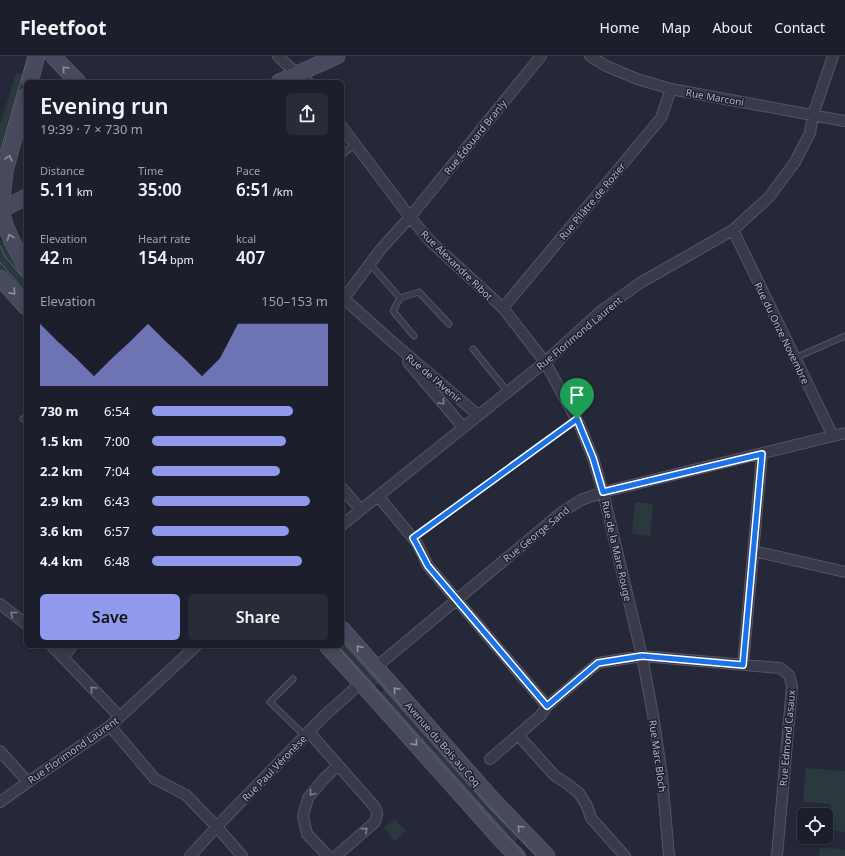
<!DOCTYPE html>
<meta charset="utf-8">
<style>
:root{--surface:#1c1e2b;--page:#292b37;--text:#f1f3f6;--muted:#a0a2a9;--line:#3a3c47;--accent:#9199ed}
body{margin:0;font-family:"Noto Sans",sans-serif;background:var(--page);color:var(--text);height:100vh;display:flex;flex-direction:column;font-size:15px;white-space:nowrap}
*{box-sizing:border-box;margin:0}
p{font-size:13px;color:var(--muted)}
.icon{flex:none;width:22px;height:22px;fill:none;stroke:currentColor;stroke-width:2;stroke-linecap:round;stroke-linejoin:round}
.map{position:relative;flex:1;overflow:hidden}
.panel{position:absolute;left:24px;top:24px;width:320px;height:568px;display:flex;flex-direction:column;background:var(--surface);border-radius:6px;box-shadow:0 2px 6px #0003,0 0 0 1px var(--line)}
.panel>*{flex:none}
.fabs{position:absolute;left:797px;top:752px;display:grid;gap:8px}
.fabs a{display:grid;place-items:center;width:36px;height:36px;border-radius:6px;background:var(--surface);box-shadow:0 2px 6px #0003,0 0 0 1px var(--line);font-size:20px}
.pin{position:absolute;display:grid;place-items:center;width:34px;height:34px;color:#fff;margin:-41px -17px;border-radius:50% 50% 50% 0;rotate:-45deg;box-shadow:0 0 4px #0007}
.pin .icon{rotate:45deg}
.round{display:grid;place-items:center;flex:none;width:42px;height:42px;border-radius:6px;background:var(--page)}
.head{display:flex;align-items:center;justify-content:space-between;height:68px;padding:0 16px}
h1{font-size:22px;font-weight:600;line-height:30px}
.metrics{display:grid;grid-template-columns:repeat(3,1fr);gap:6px;height:68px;padding:4px 16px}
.metrics div{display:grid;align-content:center}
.metrics b{font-size:17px;font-weight:600}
.metrics small{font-size:11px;font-weight:400}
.metrics p{font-size:11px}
.chart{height:112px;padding:8px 16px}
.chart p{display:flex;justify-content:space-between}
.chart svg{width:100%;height:72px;margin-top:4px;fill:var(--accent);opacity:.7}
.primary-button{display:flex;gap:8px;margin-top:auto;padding:8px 16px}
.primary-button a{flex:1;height:46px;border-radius:6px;background:var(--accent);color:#111;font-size:16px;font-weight:600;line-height:46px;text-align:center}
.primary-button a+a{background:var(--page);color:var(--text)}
ul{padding:0 16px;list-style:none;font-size:13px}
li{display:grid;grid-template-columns:64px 48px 1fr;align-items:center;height:30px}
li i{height:10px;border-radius:5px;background:var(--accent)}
header{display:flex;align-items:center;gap:24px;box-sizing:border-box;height:56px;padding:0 20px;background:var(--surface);border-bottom:1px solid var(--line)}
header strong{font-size:19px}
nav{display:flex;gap:22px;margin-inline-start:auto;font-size:14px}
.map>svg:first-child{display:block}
.green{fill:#2b383e}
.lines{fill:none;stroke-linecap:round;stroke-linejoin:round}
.lane-casing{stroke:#545565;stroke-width:7}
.street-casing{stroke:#545565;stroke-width:12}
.secondary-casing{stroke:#545565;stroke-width:17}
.lane{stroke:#393a4a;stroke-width:5}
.street{stroke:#393a4a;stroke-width:10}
.secondary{stroke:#47495c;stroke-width:15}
.tram{stroke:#5d5f72;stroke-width:1}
.oneway{stroke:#8e8fa0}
.oneway2{stroke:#7d7e8e}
.route-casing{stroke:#fff;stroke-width:8}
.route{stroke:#1a73e8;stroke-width:5}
.labels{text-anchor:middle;stroke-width:3;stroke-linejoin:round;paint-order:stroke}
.street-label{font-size:10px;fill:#b4b5c5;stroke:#1e202f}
</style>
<header>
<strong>Fleetfoot</strong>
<nav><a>Home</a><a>Map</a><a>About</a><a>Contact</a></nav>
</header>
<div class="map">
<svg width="845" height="800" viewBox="0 0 845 800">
<rect width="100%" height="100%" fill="#252839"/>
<!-- green -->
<path class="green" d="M16,17L29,20L3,110H0V69Z
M5,183L22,216L26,220V243L0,213V185Z
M635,446L653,448L650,480L632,478Z
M342,579L382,625L372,633L334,590H342Z
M387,631L521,780L511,789L378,638Z
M806,712L845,715V776L829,774L831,748L803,746Z
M395,763L406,775L395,785L384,772Z
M820,791L845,794V800H819Z"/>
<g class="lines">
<!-- lane casing -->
<g class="lane-casing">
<path id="lane" d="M342,99L355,88
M370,208L400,242L419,236L449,268
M400,242L393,255L414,280
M473,293L508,336
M795,302L845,280
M23,363L26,360
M413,482L577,363
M293,623L270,646L305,680"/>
</g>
<!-- street casing -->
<g class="street-casing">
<path id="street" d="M278,0L286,8L308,26
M590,0L606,10L637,23L671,33L845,65
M342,71L410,161L430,185L503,252L545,306L580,370L593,402L603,436L642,600L653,659L662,720L669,800
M733,174L833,380
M342,241L390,284L478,359
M342,245L381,193L410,161L541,0
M503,252L661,62L671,33
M408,306L463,371
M342,432L361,454
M378,440L417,487L428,510L547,650
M342,469L545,306L601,255L640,227L733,174L769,141L795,106L810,77L813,59L833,0
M754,495L845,516
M0,548L26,568
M52,590L120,661
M63,602L72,590
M743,609L762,398
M376,611L562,456L581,444L603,436L845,377
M110,670L155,723L186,739L217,771L242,800
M309,676L374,750C378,757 378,758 375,766L336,800
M518,679L555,720L566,727L579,737L587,750L591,762L625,800
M0,695L28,726
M490,703L540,660L547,650L598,607L642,600L780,612L789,619L792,630L777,800
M0,746L28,726L110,670L196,590
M190,800L224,763L325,659L361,627
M328,800L307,778L303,760L308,742L323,724L338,709"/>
</g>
<!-- secondary casing -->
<g class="secondary-casing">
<path id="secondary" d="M53,0L78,26
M30,26L37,0
M279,26L337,0
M26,40L5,115L1,154L5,169L13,187L26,212
M0,156L1,154L26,141
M0,222L26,251
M342,573L493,744L547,800
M327,590L361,627L503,786L517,800"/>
</g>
<!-- lane -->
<use href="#lane" class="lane"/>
<!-- street -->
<use href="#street" class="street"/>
<!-- secondary -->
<use href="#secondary" class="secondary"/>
<!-- tram -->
<path class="tram" d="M0,97L28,0
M0,190L6,202L26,225
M0,206L26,237
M342,582L500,762L537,800
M337,590L494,767L526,800"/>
</g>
<!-- one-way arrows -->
<defs><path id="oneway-chevron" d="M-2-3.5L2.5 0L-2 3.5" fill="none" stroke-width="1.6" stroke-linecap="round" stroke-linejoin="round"/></defs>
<g class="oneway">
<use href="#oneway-chevron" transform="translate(65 13) rotate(-133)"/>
<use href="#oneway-chevron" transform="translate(9 102) rotate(-74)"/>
<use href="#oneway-chevron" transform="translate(10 181) rotate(-112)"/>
<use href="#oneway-chevron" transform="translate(13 236) rotate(48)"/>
<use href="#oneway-chevron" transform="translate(359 592) rotate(-131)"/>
<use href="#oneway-chevron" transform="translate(396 634) rotate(-131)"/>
<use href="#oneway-chevron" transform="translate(415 687) rotate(48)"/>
<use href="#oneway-chevron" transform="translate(520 772) rotate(-134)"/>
</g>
<g class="oneway2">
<use href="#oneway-chevron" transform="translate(442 346) rotate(50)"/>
<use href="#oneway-chevron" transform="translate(13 558) rotate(-142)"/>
<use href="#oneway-chevron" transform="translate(93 633) rotate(-133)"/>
<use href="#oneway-chevron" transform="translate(312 737) rotate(128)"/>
<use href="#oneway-chevron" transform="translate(365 774) rotate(-42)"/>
</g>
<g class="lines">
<!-- route casing -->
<g class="route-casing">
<path id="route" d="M577,363L593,402L603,436L762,398L743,609L642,600L598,607L547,650L428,510L416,487L413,482Z"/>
</g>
<!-- route -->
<use href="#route" class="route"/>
</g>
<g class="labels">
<!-- street labels -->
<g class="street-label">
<text transform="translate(715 41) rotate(10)" y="4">Rue Marconi</text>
<text transform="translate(475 81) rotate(-51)" y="4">Rue Édouard Branly</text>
<text transform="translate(592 145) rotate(-50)" y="4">Rue Pilâtre de Rozier</text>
<text transform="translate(457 209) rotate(44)" y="4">Rue Alexandre Ribot</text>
<text transform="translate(579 277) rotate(-40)" y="4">Rue Florimond Laurent</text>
<text transform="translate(782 277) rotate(64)" y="4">Rue du Onze Novembre</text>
<text transform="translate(434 322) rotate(40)" y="4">Rue de l'Avenir</text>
<text transform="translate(536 478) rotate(-39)" y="4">Rue George Sand</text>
<text transform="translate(617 495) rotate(77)" y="4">Rue de la Mare Rouge</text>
<text transform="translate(787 682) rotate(-85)" y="4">Rue Edmond Casaux</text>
<text transform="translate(443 688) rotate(49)" y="4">Avenue du Bois au Coq</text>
<text transform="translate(73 694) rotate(-35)" y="4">Rue Florimond Laurent</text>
<text transform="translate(658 700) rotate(82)" y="4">Rue Marc Bloch</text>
<text transform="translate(274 712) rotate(-46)" y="4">Rue Paul Véronèse</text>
</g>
</g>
</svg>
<div class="fabs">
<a><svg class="icon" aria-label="locate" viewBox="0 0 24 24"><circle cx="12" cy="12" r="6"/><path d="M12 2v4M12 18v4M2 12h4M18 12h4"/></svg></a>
</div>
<div class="pin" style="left:577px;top:363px;background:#1e9e55"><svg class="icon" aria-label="arrive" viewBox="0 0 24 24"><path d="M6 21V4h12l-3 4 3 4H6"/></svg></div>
<section class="panel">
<div class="head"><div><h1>Evening run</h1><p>19:39 · 7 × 730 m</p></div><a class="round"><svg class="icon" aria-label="share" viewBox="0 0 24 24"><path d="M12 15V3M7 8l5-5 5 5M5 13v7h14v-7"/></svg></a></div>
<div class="metrics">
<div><p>Distance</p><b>5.11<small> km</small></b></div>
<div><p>Time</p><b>35:00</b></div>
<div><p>Pace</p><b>6:51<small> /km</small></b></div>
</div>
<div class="metrics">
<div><p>Elevation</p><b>42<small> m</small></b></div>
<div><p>Heart rate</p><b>154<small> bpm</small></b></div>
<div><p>kcal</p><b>407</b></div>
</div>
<div class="chart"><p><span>Elevation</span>150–153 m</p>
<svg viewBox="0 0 160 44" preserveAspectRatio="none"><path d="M0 44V6L10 17L20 27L30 38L40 27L50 17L60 6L70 17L80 27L90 38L100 27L110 6L120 6L130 6L140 6L150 6L160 6V44z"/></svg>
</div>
<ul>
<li><b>730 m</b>6:54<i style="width:80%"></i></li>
<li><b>1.5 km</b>7:00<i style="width:76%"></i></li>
<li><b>2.2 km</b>7:04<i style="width:73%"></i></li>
<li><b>2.9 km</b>6:43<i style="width:90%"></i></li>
<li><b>3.6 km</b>6:57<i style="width:78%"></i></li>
<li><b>4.4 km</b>6:48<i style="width:85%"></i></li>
</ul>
<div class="primary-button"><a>Save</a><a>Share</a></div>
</section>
</div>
